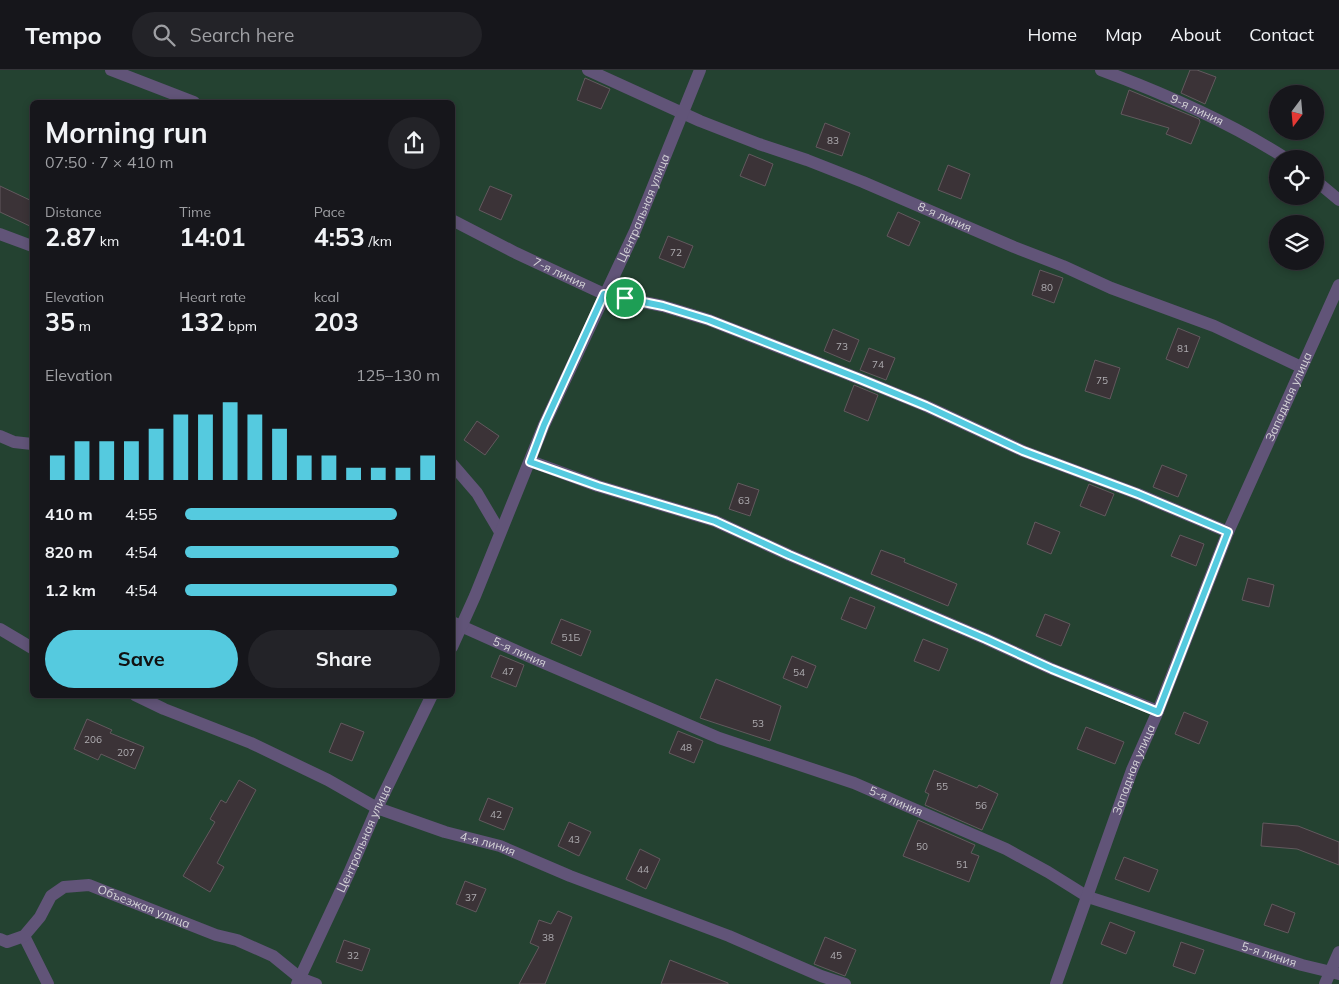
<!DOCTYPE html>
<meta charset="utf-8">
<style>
:root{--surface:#16161b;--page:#232328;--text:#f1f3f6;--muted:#9e9fa3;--line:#35353a;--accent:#55cadf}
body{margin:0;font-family:Mulish,sans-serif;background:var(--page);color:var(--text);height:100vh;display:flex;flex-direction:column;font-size:19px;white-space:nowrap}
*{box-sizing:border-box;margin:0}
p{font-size:16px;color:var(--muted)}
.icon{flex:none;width:28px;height:28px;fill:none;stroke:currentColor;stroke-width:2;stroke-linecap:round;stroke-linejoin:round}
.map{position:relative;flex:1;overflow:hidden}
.drawer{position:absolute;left:30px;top:30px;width:425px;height:598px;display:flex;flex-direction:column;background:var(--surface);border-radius:8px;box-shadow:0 2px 8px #0003,0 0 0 1px var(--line)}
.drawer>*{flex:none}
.needle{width:32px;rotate:196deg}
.buttons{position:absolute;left:1269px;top:15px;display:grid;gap:10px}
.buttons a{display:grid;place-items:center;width:55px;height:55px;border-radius:50%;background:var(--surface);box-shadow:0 2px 8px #0003,0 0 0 1px var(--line);font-size:25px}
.pin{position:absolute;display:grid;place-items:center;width:42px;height:42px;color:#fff;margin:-21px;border:2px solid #fff;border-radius:50%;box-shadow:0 1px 5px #0007}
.round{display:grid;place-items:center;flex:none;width:52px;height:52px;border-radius:26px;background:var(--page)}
.overview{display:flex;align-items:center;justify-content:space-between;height:85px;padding:0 15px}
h1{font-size:28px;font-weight:700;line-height:38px}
.metrics{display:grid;grid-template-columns:repeat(3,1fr);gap:8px;height:85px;padding:5px 15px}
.metrics div{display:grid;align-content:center}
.metrics b{font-size:25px;font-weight:700}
.metrics small{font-size:14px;font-weight:400}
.metrics p{font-size:14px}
.chart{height:140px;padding:10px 15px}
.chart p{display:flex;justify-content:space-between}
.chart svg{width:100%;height:90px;margin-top:5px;stroke:var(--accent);stroke-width:6}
.action{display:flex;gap:10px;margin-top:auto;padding:10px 15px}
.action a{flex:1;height:58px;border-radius:30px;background:var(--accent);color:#111;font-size:20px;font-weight:700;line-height:58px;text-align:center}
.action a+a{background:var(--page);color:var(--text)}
ul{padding:0 15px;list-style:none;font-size:16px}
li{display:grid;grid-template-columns:80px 60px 1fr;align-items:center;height:38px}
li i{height:12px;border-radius:6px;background:var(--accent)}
header{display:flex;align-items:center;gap:30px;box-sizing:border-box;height:70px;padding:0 25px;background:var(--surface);border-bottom:1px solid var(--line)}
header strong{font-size:24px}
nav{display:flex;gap:28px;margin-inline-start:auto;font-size:18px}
.search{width:350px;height:45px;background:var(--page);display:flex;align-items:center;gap:12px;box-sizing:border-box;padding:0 18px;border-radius:28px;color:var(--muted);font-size:19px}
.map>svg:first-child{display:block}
.green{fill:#244231;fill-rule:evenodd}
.building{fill:#3b3337;stroke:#62595e}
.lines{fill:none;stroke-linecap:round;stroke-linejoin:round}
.street{stroke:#615478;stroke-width:12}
.route-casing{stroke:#fff;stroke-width:10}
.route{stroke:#55cadf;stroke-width:6}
.labels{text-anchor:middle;stroke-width:4.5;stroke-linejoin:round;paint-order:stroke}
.number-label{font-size:10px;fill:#aeacb0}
.street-label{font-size:12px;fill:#d5d4d8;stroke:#15141a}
</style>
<header>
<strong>Tempo</strong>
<div class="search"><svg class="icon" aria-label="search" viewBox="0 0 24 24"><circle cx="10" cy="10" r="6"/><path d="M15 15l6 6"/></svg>Search here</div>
<nav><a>Home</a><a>Map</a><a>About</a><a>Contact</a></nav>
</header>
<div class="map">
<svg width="1339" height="914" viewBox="0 0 1339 914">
<rect width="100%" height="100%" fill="#1e1d24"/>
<!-- green -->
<path class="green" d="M0,0H1339V914H0ZM1278,24H1315V61H1278ZM32,32H452V625H32ZM1278,89H1315V126H1278ZM1278,154H1315V191H1278Z"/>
<!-- building -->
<path class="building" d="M1190,0H1197L1216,7L1205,34L1181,23Z
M585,8L610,19L601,39L577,30Z
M1129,20L1199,49L1200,52L1191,74L1166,64L1169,58L1121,44Z
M825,53L850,63L842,86L816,77Z
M749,84L773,94L765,116L740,106Z
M948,95L970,104L961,129L938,120Z
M0,116L32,131V157L0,142Z
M490,116L512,125L501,150L479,140Z
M898,142L920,152L909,176L887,166Z
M668,166L693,176L684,198L659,188Z
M1040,200L1063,208L1054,233L1032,225Z
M1178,258L1200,267L1188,298L1166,289Z
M833,259L859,270L850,292L824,281Z
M869,278L895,288L886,310L860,300Z
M1095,290L1120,298L1110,329L1085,321Z
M854,315L878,325L868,351L844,341Z
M477,351L499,366L485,385L464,370Z
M1162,395L1187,405L1178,427L1153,417Z
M738,413L759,420L750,446L729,439Z
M1089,414L1114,424L1105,446L1080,436Z
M1035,452L1060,462L1051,484L1027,474Z
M1180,465L1204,474L1196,496L1171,486Z
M881,480L905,489L904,492L957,514L948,536L871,504Z
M1248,508L1274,515L1269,537L1242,530Z
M850,527L875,537L866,559L841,549Z
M1045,544L1070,554L1061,576L1036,566Z
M561,549L591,561L581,586L551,573Z
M923,569L948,579L939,601L914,591Z
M500,585L524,595L516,617L491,607Z
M792,586L816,596L807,618L783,608Z
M716,609L781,636L770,671L700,648Z
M1184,642L1208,652L1199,674L1175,664Z
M87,649L112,660L110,663L144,677L135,699L101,684L98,690L74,679Z
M341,653L364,662L352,691L329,682Z
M1086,657L1124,672L1115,694L1077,679Z
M678,661L703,671L694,693L669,683Z
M934,700L977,718L979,715L998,724L982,760L925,735L929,724L925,722Z
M239,710L256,720L217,793L224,797L210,822L183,806L215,752L210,749L221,730L226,733Z
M488,728L513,738L504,760L479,750Z
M918,750L975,775L971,783L979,786L969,812L903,786Z
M569,752L591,762L579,786L558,776Z
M1263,753L1298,756L1339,772V795L1297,779L1261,776Z
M640,779L660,789L646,819L626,809Z
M1124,787L1158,800L1149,822L1115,809Z
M465,811L486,819L476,842L456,834Z
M1272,834L1295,843L1288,863L1264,855Z
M558,841L572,847L545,914H519L539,877L530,873L539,850L551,854Z
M1110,852L1135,862L1126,884L1101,874Z
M825,867L856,880L845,906L814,894Z
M344,870L370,879L362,901L336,892Z
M1181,872L1204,880L1195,904L1173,896Z
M670,890L728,913V914H661Z"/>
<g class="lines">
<!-- street -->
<g class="street">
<path d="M111,0L194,32"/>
<path id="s1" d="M588,0L700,51L759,74L807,90L863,112L1014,177L1063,196L1111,218L1214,256L1301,297"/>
<path id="s2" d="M1101,0C1166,24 1228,51 1287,89"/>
<path d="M1315,110L1339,130"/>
<path id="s3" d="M452,150L516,183L604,224L663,236L709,250L860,309L926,336L1023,381L1138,424L1228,462"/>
<path d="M0,164L32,176"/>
<path d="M0,366L14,372L32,374"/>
<path d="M530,391L598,416L715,451L789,485L986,569L1052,599L1158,641"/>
<path d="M452,394L477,423L500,462"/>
<path id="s4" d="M452,552L537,590L719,668L854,713L1006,779L1048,802L1088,827L1302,895L1339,904"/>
<path d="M0,559L32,578"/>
<path id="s5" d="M452,577L475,526L544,355L635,161L700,0"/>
<path id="s6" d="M135,625L164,639L251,673L328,710L377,738L445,762L500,776L570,806L729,866L821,906L845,914"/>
<path d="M24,866L48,914"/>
<path id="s7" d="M0,869L7,872L24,866L40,847L51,826L64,817L89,815L216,865L237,870L273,886L300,908L316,914"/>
<path id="s8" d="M297,914L349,803L377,738L432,625"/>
<path id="s9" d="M1056,914L1132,700L1158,641L1228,462L1339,215"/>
<path d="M1325,914L1339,882"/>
</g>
</g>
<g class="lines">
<!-- route casing -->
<g class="route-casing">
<path id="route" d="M604,224L663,236L709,250L860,309L926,336L1023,381L1138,424L1228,462L1158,642L1052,599L986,569L789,485L715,451L598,416L530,392L544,355Z"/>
</g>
<!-- route -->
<use href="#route" class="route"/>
</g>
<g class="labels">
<!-- number labels -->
<g class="number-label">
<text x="833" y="74">83</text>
<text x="676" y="186">72</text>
<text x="1047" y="221">80</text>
<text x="842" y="280">73</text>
<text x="1183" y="282">81</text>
<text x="878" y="298">74</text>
<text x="1102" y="314">75</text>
<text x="744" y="434">63</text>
<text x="571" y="571">51Б</text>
<text x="508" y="605">47</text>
<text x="799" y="606">54</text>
<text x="758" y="657">53</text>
<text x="93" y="673">206</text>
<text x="686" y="681">48</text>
<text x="126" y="686">207</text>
<text x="942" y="720">55</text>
<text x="981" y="739">56</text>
<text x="496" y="748">42</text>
<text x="574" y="773">43</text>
<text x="922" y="780">50</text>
<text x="962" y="798">51</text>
<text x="643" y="803">44</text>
<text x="471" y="831">37</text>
<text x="548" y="871">38</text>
<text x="353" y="889">32</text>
<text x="836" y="889">45</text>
</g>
<!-- street labels -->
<g class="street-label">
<text dy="4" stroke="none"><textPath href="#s2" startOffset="104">9-я линия</textPath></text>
<text dy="4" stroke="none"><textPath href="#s5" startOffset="479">Центральная улица</textPath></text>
<text dy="4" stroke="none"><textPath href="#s1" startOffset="386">8-я линия</textPath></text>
<text dy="4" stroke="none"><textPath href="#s3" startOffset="120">7-я линия</textPath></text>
<text dy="4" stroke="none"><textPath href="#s9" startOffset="632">Западная улица</textPath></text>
<text dy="4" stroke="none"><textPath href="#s4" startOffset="74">5-я линия</textPath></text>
<text dy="4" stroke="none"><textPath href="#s9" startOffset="228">Западная улица</textPath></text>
<text dy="4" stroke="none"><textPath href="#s4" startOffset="479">5-я линия</textPath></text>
<text dy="4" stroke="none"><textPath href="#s8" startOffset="160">Центральная улица</textPath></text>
<text dy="4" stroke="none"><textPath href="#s6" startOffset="384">4-я линия</textPath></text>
<text dy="4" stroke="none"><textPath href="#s7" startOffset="174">Объезжая улица</textPath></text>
<text dy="4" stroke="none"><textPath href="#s4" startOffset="884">5-я линия</textPath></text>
</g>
</g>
</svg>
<div class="buttons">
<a><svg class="needle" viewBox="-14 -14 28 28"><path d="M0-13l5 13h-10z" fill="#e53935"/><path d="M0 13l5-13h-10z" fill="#9e9fa3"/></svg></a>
<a><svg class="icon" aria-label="locate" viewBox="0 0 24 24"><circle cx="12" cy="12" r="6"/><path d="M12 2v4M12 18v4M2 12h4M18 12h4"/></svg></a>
<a><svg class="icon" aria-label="layers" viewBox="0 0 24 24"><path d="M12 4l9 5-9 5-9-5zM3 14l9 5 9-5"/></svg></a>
</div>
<div class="pin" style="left:625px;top:228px;background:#1e9e55"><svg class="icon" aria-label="arrive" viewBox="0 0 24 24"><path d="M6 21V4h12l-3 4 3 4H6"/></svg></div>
<section class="drawer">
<div class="overview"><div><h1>Morning run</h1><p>07:50 · 7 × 410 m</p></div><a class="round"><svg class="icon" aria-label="share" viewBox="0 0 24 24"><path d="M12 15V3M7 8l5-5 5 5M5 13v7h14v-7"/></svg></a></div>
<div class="metrics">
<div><p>Distance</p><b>2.87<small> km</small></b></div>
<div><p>Time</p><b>14:01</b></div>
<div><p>Pace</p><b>4:53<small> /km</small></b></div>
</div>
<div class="metrics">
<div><p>Elevation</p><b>35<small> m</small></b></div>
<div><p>Heart rate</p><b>132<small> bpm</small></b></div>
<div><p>kcal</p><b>203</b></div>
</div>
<div class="chart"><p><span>Elevation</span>125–130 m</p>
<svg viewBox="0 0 160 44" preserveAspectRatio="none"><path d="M5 44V32M15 44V25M25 44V25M35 44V25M45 44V19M55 44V12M65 44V12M75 44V6M85 44V12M95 44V19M105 44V32M115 44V32M125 44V38M135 44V38M145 44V38M155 44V32"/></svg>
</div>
<ul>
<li><b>410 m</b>4:55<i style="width:83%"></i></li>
<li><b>820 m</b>4:54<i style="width:84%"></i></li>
<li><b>1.2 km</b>4:54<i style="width:83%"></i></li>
</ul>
<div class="action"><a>Save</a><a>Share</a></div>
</section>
</div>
